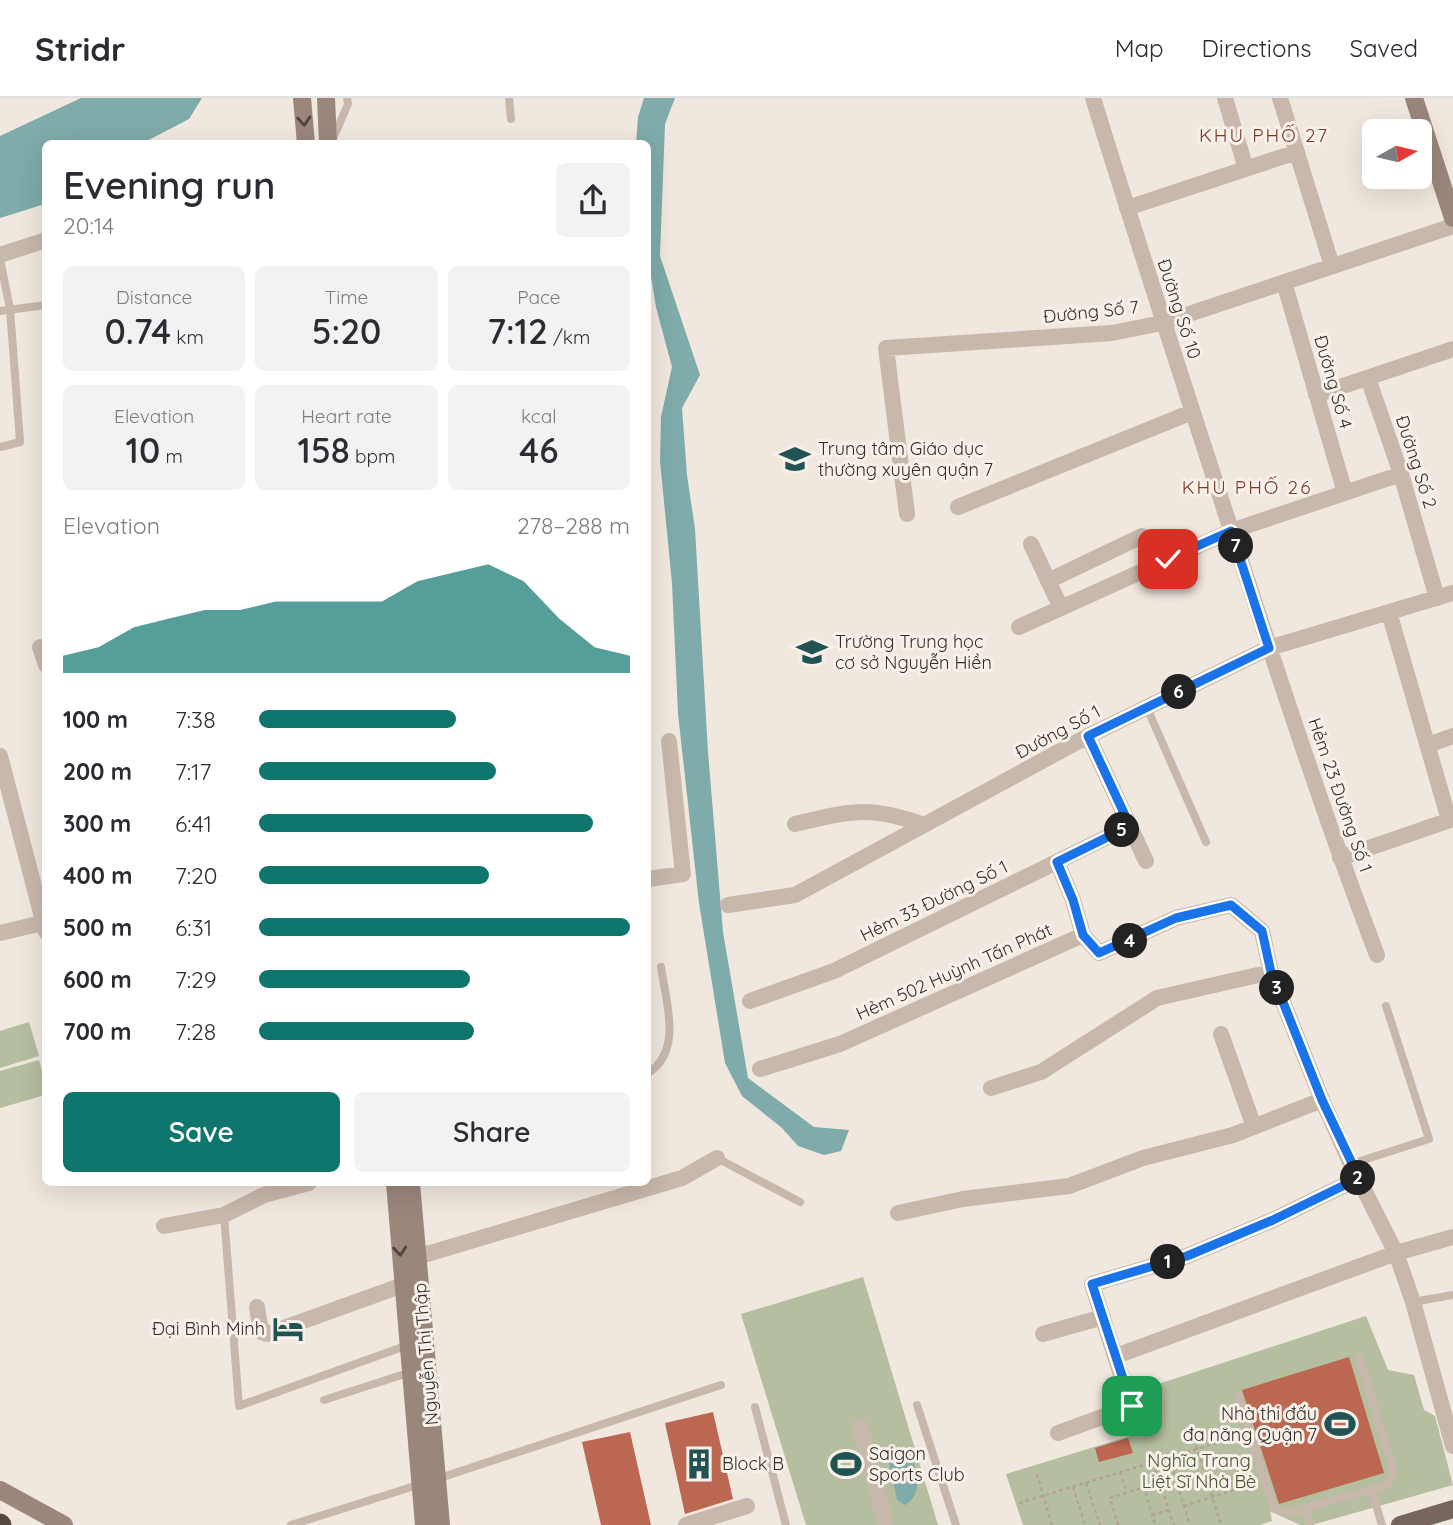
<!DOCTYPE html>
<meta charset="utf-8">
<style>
:root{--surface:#fff;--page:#f2f2f3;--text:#2b2b33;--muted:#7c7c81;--line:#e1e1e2;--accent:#0f766e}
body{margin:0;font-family:Quicksand,sans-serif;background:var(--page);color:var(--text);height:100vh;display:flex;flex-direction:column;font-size:26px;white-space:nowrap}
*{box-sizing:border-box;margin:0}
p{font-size:23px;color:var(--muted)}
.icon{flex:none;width:38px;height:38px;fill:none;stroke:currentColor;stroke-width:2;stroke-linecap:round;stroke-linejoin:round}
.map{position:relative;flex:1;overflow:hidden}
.details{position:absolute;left:42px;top:42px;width:609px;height:1046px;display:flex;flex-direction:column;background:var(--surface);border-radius:10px;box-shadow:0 7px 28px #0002}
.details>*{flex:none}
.needle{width:46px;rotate:82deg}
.controls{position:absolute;left:1362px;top:21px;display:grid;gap:14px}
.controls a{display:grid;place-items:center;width:70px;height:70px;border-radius:10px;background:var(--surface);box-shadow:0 7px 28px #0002;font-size:35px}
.pin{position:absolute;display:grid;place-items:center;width:60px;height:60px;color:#fff;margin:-30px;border-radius:14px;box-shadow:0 4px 10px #0006}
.km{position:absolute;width:35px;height:35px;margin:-18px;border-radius:50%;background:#222;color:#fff;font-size:19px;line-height:35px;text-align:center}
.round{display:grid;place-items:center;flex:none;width:74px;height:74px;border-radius:10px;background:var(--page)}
.head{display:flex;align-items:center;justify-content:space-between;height:119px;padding:0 21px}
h1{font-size:38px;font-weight:600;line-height:52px}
.figures{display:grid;grid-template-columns:repeat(3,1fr);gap:10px;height:119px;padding:7px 21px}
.figures div{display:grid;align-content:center;border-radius:10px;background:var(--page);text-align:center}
.figures b{font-size:35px;font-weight:600}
.figures small{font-size:19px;font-weight:400}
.figures p{font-size:19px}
.chart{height:196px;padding:14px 21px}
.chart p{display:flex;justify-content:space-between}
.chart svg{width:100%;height:126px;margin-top:7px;fill:var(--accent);opacity:.7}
.action{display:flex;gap:14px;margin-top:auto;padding:14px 21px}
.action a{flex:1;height:80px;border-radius:10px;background:var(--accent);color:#fff;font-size:28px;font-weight:600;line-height:80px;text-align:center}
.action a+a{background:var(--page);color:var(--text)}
ul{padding:0 21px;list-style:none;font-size:23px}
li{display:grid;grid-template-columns:112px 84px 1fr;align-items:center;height:52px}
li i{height:18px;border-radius:9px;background:var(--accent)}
header{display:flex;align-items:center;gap:42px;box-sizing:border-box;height:98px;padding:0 35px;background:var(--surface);border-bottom:2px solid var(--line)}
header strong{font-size:33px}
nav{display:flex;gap:38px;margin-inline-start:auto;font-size:24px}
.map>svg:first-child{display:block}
.green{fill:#b5be9f}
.water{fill:#7fabab}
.building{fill:#bc6751}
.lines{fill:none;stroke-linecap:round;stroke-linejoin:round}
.path{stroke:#b3a195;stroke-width:2.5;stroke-dasharray:3.5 3.5;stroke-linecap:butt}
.lane{stroke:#c8b7ab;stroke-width:8}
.street{stroke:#c8b7ab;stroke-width:16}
.secondary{stroke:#9b867c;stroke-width:18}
.primary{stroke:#77645c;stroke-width:18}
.highway{stroke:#564741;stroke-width:21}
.oneway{stroke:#4f433e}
.route-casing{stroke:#fff;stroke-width:14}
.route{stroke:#1a73e8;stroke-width:9}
.labels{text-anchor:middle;stroke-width:6;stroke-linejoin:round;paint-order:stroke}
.street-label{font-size:18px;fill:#362d2a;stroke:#f8f1ea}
.poi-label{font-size:18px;fill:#362d2a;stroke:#f8f1ea;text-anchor:start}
.park-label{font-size:18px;fill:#47522f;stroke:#f8f1ea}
.neighbourhood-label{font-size:19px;letter-spacing:2px;fill:#7e3a29;stroke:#f8f1ea}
</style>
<header>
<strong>Stridr</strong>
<nav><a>Map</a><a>Directions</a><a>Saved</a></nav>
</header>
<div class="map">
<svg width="1453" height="1427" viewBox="0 0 1453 1427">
<rect width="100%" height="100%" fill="#f0e7de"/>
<!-- green -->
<path class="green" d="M29,924L39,958L0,970V933Z
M39,962L45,983V997L0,1010V973Z
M863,1179L938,1427H806L741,1216Z
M1366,1218L1388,1272L1414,1277L1424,1312L1435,1318L1453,1387L1312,1427H1300L1270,1413L1272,1423L1260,1427H1023L1006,1376L1143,1334L1131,1295Z"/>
<!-- water -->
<path class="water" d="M81,0H202L189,21L143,45L46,46L45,106L0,120V38Z
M644,0H675L665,26L660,158L700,277L682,310L687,377L695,431L708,654L723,834L748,980L814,1029L849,1032L841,1053L824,1057L798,1048L782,1030L742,998L725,965L699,805L678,616L672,485L660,363L661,319L672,269L656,209L648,160V46H636L638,19Z
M902,1353L910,1356C917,1372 924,1396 905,1407L897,1402L887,1357Z"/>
<!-- building -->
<path class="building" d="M1349,1259L1384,1375L1279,1406L1242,1292Z
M713,1314L733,1401L685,1416L665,1325Z
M630,1334L651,1427H601L582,1344Z
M1128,1340L1133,1355L1099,1364L1095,1350Z"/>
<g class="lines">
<!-- path -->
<path class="path" d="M1190,1328L1221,1427
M1169,1360L1190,1427
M1153,1365L1174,1427
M1120,1374L1127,1394
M1037,1376L1052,1427
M1086,1385L1100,1427
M1073,1389L1085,1427
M1019,1405L1240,1338
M1184,1408L1234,1392
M1152,1417L1169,1412
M1118,1427L1110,1400L1144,1389L1155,1427"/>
<!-- lane -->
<path class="lane" d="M509,0L511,21
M332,43L348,6L347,0
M0,161L10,211L20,344L0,349
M0,213L46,207
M1147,610L1206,744
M648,975C683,953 666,904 661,869
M717,1060L800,1104
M1351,1066L1429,1041L1386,908
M224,1117L239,1308L408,1247
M1413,1204L1453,1197
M1238,1297L1274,1411L1288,1415L1387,1387L1394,1374L1359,1260
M324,1302L411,1274
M917,1307L956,1427
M755,1309L786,1427
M437,1381L721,1287
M1371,1391L1382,1427
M1305,1411L1310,1427
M291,1427L421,1386"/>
<!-- street -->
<path class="street" d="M1093,0C1138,146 1185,290 1232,435C1278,576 1324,718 1377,857
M1225,0L1246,71
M1280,0L1332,168
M1127,110L1297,54
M0,157L46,142
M1284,184L1345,395
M1368,280L1401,376L1437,500
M1316,297L1453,251
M958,409L1192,314
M907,416L886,250L1112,235L1162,225L1453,128
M1031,446L1061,510
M1048,483L1142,438L1161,445L1168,461
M1389,514L1449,722
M1019,529L1231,433L1401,376
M40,549L46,567
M1088,638L1146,763
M1428,647L1453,638
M0,658L46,834
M795,726C852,713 868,707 924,727
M1340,760L1453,721
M1057,764L1073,802L1083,837
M648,781L683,776L669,643
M728,807L795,797L1088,638L1269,550L1453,495
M0,835L46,824
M750,903L834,873L1130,728
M1221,936L1254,1029
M760,971L840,946L1083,837L1099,855L1176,820L1231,807L1262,833L1271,874L1322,1002L1351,1066L1396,1155L1413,1204L1453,1348
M991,990L1041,974L1157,900L1271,874
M898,1115L963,1101L1069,1088L1143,1060L1233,1037L1322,1002
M164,1128L224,1117L264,1097L309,1085
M417,1159L682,1080L717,1060
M257,1209L261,1234L267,1236L403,1187
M1043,1236L1103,1219
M1116,1258L1396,1155L1453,1139
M860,1329L886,1427
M1139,1333L1092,1186L1187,1158L1273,1122L1359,1080
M1058,1335L1132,1308
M686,1427L747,1408"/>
<!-- secondary -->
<path class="secondary" d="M302,0L306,46
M326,0L328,46
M1414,0L1453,120
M395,1085L424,1427
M411,1085L441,1427
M0,1392L64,1427"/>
<!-- primary -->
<path class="primary" d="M1400,1427L1453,1411"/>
<!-- highway -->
<path class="highway" d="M0,1426L1,1427"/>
</g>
<!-- one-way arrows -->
<defs><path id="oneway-chevron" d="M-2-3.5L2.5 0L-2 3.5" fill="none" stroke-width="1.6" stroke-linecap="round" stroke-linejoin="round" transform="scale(1.75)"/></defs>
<g class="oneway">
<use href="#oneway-chevron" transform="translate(304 23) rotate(85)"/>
<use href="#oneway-chevron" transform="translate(400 1153) rotate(85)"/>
</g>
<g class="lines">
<!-- route casing -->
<g class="route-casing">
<path id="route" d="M1132,1308L1092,1186L1187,1158L1273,1122L1359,1080L1322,1002L1271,874L1262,833L1231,807L1176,820L1099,855L1083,837L1073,802L1057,764L1130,728L1088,638L1269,550L1231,433L1168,461"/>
</g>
<!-- route -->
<use href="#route" class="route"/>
</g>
<!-- icons -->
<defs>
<g id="school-bare" transform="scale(2.415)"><path d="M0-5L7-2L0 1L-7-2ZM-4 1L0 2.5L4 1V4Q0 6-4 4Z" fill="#225354" stroke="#f8f1ea" stroke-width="2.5" paint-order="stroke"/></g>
<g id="hotel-bare" transform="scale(2.415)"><path d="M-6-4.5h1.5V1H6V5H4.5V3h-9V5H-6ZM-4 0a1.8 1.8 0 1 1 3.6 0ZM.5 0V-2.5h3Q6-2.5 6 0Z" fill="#225354" stroke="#f8f1ea" stroke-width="2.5" paint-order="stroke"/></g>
<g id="stadium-bare" transform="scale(2.415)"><path d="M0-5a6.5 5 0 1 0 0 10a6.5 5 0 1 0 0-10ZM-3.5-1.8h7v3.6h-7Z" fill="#225354" stroke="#f8f1ea" stroke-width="2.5" paint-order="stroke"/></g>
<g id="building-bare" transform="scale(2.415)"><path d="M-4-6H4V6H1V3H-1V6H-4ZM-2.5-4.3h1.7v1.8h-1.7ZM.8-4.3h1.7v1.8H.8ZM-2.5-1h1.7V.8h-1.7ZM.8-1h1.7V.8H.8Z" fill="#225354" stroke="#f8f1ea" stroke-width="2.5" paint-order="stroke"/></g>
</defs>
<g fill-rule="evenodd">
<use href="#school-bare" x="795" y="361"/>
<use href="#school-bare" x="812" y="554"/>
<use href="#hotel-bare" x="288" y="1231"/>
<use href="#stadium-bare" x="1340" y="1326"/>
<use href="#building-bare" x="699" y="1366"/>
<use href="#stadium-bare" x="846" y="1366"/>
</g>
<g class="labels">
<!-- street labels -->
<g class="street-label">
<text transform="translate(1179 211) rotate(72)" y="6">Đường Số 10</text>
<text transform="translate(1091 214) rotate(-6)" y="6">Đường Số 7</text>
<text transform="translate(1333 284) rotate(74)" y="6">Đường Số 4</text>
<text transform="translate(1416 364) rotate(72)" y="6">Đường Số 2</text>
<text transform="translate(1058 634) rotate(-28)" y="6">Đường Số 1</text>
<text transform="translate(1340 697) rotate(71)" y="6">Hẻm 23 Đường Số 1</text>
<text transform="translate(934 803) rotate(-26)" y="6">Hẻm 33 Đường Số 1</text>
<text transform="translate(954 874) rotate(-24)" y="6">Hẻm 502 Huỳnh Tấn Phát</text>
<text transform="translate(426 1256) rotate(-95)" y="6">Nguyễn Thị Thập</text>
</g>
<!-- poi labels -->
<g class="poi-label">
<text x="818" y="357">Trung tâm Giáo dục<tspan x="818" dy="21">thường xuyên quận 7</tspan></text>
<text x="835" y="550">Trường Trung học<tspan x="835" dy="21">cơ sở Nguyễn Hiền</tspan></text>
<text x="265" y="1237" text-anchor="end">Đại Bình Minh</text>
<text x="1317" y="1322" text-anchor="end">Nhà thi đấu<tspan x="1317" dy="21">đa năng Quận 7</tspan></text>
<text x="869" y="1362">Saigon<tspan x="869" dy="21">Sports Club</tspan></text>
<text x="722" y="1372">Block B</text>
</g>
<!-- park labels -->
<g class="park-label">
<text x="1199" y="1369">Nghĩa Trang<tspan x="1199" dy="21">Liệt Sĩ Nhà Bè</tspan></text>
</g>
<!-- neighbourhood labels -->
<g class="neighbourhood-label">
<text x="1264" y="44">KHU PHỐ 27</text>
<text x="1247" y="396">KHU PHỐ 26</text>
</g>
</g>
</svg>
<div class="controls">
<a><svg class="needle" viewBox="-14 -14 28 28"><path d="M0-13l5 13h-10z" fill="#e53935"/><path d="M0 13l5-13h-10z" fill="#7c7c81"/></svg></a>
</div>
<div class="pin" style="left:1132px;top:1308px;background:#1e9e55"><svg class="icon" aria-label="arrive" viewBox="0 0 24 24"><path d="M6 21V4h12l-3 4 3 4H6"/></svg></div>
<div class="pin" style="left:1168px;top:461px;background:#d93025"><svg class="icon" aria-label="check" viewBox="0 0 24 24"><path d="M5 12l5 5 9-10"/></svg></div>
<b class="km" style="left:1168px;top:1164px">1</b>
<b class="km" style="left:1358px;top:1080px">2</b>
<b class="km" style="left:1277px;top:890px">3</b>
<b class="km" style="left:1130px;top:843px">4</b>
<b class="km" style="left:1122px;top:732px">5</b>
<b class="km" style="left:1179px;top:594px">6</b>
<b class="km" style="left:1236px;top:448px">7</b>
<section class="details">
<div class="head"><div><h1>Evening run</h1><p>20:14</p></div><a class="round"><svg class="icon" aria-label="share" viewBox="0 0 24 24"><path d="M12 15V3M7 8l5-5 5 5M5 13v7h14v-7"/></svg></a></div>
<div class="figures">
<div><p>Distance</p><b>0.74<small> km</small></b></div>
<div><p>Time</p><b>5:20</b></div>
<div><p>Pace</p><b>7:12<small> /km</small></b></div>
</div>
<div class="figures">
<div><p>Elevation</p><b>10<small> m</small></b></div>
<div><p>Heart rate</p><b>158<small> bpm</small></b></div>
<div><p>kcal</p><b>46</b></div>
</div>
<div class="chart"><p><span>Elevation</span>278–288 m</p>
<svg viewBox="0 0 160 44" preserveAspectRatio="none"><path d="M0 44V38L10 35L20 28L30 25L40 22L50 22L60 19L70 19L80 19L90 19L100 12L110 9L120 6L130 12L140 25L150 35L160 38V44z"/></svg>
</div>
<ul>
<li><b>100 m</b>7:38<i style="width:53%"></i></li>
<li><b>200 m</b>7:17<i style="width:64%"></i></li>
<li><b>300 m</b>6:41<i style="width:90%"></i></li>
<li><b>400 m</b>7:20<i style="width:62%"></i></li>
<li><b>500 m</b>6:31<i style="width:100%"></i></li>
<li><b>600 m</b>7:29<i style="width:57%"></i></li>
<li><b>700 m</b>7:28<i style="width:58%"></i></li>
</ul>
<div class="action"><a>Save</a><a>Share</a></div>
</section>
</div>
